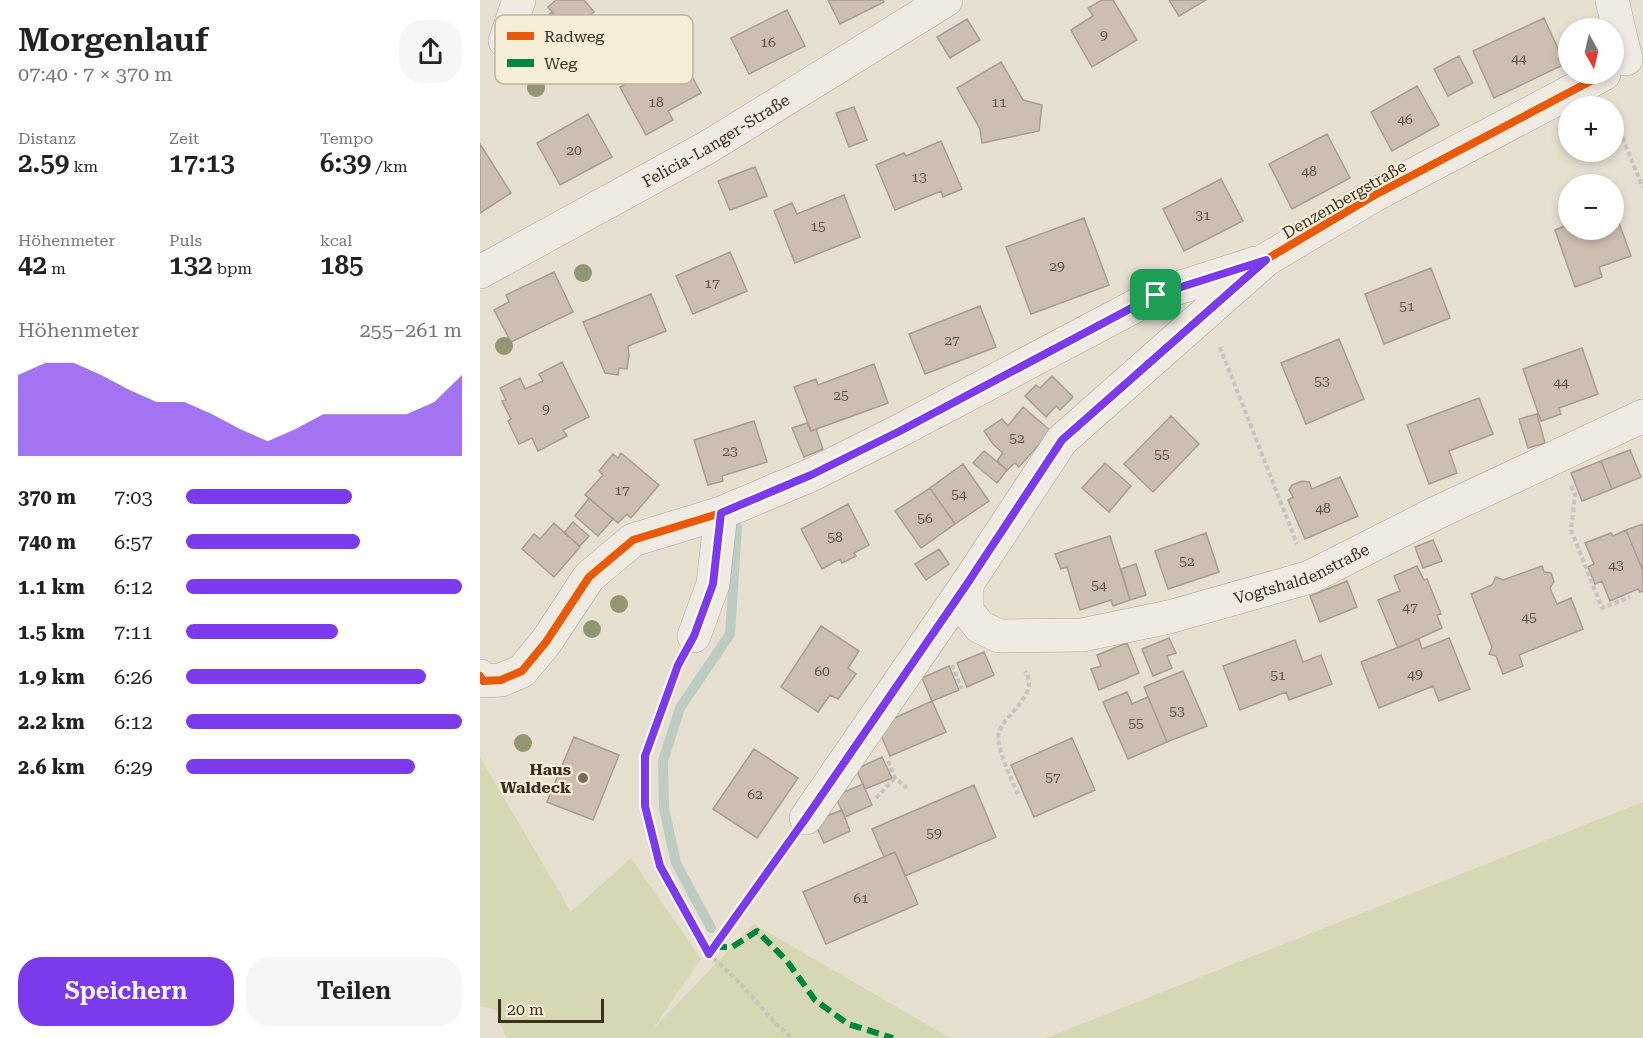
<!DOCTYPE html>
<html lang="de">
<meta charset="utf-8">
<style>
:root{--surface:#fff;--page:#f6f6f6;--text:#222;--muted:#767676;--accent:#7c3aed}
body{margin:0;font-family:"Roboto Serif",serif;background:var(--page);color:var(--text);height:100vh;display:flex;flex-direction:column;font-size:22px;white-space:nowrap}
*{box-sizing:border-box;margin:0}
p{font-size:20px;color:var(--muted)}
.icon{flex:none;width:33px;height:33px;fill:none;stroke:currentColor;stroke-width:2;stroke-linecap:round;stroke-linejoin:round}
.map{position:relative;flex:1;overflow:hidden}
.panel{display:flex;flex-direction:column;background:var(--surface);width:480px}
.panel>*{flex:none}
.needle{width:39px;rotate:172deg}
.buttons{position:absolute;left:1078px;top:18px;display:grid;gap:12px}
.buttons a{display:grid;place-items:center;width:66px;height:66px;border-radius:50%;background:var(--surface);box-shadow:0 3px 9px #0003;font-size:30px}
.scale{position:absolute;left:18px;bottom:15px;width:106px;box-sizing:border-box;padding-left:6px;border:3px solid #3d2e20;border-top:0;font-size:16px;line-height:21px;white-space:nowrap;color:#3d2e20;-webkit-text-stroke:4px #f7eed8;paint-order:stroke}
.pin{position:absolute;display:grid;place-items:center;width:51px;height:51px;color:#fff;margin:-26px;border-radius:12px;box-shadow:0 3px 9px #0006}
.round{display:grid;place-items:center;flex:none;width:63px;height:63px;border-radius:24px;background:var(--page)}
.overview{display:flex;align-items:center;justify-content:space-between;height:102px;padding:0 18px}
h1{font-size:33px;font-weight:600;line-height:45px}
.figures{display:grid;grid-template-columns:repeat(3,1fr);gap:9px;height:102px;padding:6px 18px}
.figures div{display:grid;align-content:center}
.figures b{font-size:26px;font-weight:600}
.figures small{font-size:16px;font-weight:400}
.figures p{font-size:16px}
.chart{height:168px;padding:12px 18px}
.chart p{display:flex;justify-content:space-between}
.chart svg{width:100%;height:108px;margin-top:6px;fill:var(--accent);opacity:.7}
.cta{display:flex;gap:12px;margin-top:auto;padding:12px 18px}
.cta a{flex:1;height:69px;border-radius:24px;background:var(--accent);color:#fff;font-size:24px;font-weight:600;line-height:69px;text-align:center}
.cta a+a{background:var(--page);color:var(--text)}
ul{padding:0 18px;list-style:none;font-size:20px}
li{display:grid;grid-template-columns:96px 72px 1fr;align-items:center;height:45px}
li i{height:15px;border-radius:8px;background:var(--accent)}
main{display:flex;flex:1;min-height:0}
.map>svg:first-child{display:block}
.green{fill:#d6d7b3}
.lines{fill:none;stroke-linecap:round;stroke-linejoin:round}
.stream{stroke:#bcccc2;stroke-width:10}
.building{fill:#cbbfb2;stroke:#a89c90;stroke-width:1.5}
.street-casing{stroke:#ada599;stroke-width:34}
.path{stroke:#c8c2b9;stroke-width:4;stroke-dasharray:4.5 3;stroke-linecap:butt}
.street{stroke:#efebe3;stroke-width:33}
.quiet{stroke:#00873e;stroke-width:6;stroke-dasharray:12 6;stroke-linecap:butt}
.cycleway-casing{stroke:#f7eed8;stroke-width:11}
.cycleway{stroke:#e8590c;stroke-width:8}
.tree{fill:#929673}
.route-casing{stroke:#fff;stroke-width:12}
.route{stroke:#7c3aed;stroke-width:8}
.poi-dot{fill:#786c5e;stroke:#f7eed8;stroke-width:2}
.labels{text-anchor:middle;stroke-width:4.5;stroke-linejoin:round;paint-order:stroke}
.number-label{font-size:14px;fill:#605244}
.street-label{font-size:16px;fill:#3d2e20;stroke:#f7eed8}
.poi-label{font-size:16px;font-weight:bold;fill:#3d2e20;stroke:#f7eed8;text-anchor:end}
.key{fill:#f7eed8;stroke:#bfb4a1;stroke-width:1.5}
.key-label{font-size:16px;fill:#3d2e20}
</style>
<main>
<section class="panel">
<div class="overview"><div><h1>Morgenlauf</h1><p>07:40 · 7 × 370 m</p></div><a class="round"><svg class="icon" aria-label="share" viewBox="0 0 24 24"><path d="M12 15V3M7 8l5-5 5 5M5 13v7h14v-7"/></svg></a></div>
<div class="figures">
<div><p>Distanz</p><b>2.59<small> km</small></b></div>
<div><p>Zeit</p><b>17:13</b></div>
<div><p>Tempo</p><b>6:39<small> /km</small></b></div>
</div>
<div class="figures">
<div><p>Höhenmeter</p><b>42<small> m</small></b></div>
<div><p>Puls</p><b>132<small> bpm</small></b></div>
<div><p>kcal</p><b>185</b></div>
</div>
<div class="chart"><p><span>Höhenmeter</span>255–261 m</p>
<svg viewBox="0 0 160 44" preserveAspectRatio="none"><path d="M0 44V11L10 6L20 6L30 11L40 17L50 22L60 22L70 27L80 33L90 38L100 33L110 27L120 27L130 27L140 27L150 22L160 11V44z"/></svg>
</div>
<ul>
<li><b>370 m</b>7:03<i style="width:60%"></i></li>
<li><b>740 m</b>6:57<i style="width:63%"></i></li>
<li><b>1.1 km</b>6:12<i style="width:100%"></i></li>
<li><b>1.5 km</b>7:11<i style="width:55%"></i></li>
<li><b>1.9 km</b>6:26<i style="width:87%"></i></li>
<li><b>2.2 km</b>6:12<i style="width:100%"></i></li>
<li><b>2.6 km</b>6:29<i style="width:83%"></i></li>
</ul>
<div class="cta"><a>Speichern</a><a>Teilen</a></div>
</section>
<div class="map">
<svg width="1163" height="1038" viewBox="0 0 1163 1038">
<rect width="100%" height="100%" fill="#e7e0d1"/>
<!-- green -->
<path class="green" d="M0,757L91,912L151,858L221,959L173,1029L274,924L470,1038H26L16,1010L0,1006Z
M1163,802V1038H566Z"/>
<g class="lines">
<!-- stream -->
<path class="stream" d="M231,928L196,863L184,808L183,761L200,708L250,634L257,527"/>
</g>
<!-- building -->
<path class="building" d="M76,0H104L114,12L90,33L68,7Z
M348,0H403L404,2L360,24Z
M622,0H633L657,40L612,67L591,30L613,16L608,8Z
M689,0H726L699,16Z
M307,10L325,46L269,74L251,38Z
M72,12L92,35L58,65L49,54L57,47L46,34Z
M1064,18L1085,64L1014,98L993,51Z
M487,19L500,40L470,58L457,37Z
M200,55L221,93L188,111L193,120L166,135L140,87Z
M979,56L993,83L968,96L954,69Z
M521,62L543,100L562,105L559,131L502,143L500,129L477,88Z
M937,86L959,125L912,151L891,112Z
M374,107L387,140L369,147L356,113Z
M108,114L132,157L80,185L57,143Z
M847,134L870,178L812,209L789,164Z
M461,141L482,189L463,197L461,191L415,210L396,165L424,153L426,156Z
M0,144L31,193L0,213Z
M275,167L287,196L250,210L238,181Z
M741,179L763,221L704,251L683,209Z
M364,195L380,237L315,263L294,211L312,203L317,214Z
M1134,209L1151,256L1119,267L1122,277L1095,287L1075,230L1089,224V230H1134Z
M604,218L629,285L551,314L526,247Z
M250,252L267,291L213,314L196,276Z
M951,268L970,318L904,344L885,294Z
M74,272L93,312L31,342L14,310L29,302L26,295Z
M171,294L186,331L148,346L149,356L147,369L139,368L138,375L125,373L103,322Z
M500,306L516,347L445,374L429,334Z
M859,339L884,399L826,424L801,363Z
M1102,348L1118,394L1079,408L1081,414L1061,421L1043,369Z
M82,362L109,417L83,430L87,436L58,451L52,438L39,444L28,421L31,419L22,401L26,400L20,388L40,378L45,389L63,381L59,374Z
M394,364L408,403L331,431L314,387L336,379L338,385Z
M572,376L593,397L580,410L576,406L566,417L545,396L556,385L560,388Z
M999,398L1013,434L969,451L977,473L949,484L927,425Z
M543,407L571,431L539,467L535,463L527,470L517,461L523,453L513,444L504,431L522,419L528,426Z
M1057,414L1065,443L1048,448L1039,419Z
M691,416L719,444L673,492L644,464Z
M274,421L287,462L242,476L243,481L228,485L214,440Z
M327,423L331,431L336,429L343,449L324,457L312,428Z
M1150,450L1161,477L1132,489L1121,461Z
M504,451L527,470L517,483L493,463Z
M141,453L179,485L151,518L147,514L138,523L105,495L123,475L119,471L133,454L138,458Z
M1121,461L1132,489L1102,501L1091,473Z
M625,463L651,486L629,512L602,488Z
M483,464L509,501L475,524L450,488Z
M860,477L878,516L825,539L808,500L813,497L809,490L812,485L822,481L829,482L832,489Z
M450,488L475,524L441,548L415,511Z
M109,498L133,519L118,536L95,516Z
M368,504L389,545L374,553L376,556L362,563L360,559L342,569L321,529Z
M93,522L109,536L100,546L84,533Z
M74,523L100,547L74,577L42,549L54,534L60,539Z
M1163,524V571L1146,530Z
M1146,530L1163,571V591L1160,592L1158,589L1130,601L1122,581L1115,584L1108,567L1114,564L1105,543L1131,533L1133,536Z
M726,533L739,572L688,589L675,551Z
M630,536L650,600L633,606L631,600L600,610L587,567L581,569L575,554Z
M953,540L962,561L943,568L935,547Z
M459,549L469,564L446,580L435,564Z
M656,564L666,595L650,600L641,569Z
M937,566L944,580L947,579L961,614L957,615L962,628L918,648L898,600L920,591L914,576Z
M1062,566L1064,572L1071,573L1074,581L1070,588L1077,604L1091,598L1103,629L1039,655L1043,666L1023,674L1016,656L1009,654L1012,647L991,594L1012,585L1016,577L1023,580Z
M867,581L877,607L840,622L830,596Z
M341,626L379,651L368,668L376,674L358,699L350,695L338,712L301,687Z
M689,638L696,653L687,656L692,668L673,676L662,649Z
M969,638L990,689L959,701L953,686L899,708L881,662L939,639L942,649Z
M815,640L823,662L841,655L852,684L809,700L806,692L760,710L743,666Z
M647,643L659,673L619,690L611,669L621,666L617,655Z
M504,652L514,675L487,687L477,663Z
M469,666L479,690L452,701L442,678Z
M703,671L727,726L687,742L664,687Z
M647,692L652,704L668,697L687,742L648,759L623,702Z
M452,701L466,732L410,756L397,726Z
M94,737L139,755L113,820L67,802Z
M592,738L615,790L554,817L531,765Z
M274,749L318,778L277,838L233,809Z
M402,757L412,778L385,789L376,769Z
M383,784L392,805L365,817L355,796Z
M494,785L516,837L425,876L415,852L404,857L392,829Z
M362,810L370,831L344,843L334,821Z
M415,852L438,904L346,944L323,892Z"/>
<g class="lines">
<!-- street casing -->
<g class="street-casing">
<g id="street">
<path d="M1132,0L1146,59"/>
<path d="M25,41L39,0"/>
<path id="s1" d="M0,272L228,147L466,0"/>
<path id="s2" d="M487,584V611L500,627L519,636L602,635L689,617L830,577L954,514L1163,416"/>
<path d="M214,636L233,584L241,513"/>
<path d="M0,676L3,681L21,680L42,671L66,642L109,577L153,540L241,513L331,475L419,431L676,295L776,263"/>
<path d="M326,818L487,584L582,440L787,259L893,196L1124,74"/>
</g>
</g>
<!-- path -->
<path class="path" d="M1134,117L1163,188
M740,347L817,544
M1091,486L1095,495L1091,530L1122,608L1150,597
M472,665L482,689
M198,666L165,756V806L180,866L229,954L257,980L295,1023L312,1038
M408,761L415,778L427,788
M538,794C532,780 515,747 519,732C525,714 561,693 545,671
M396,798L415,778
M229,954L306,846"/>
<!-- street -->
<use href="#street" class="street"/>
<!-- quiet -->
<path class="quiet" d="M235,947H252L277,931L307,961L335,1000L368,1024L413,1038"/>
<!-- cycleway casing -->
<g class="cycleway-casing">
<path id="cycleway" d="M0,676L3,681L21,680L42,671L66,642L109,577L153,540L241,513L331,475L419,431L676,295L781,261
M326,818L487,584L582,440L787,259L893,196L1124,74"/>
</g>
<!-- cycleway -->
<use href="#cycleway" class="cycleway"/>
</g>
<!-- trees -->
<g class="tree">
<circle cx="56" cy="88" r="9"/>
<circle cx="103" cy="273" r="9"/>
<circle cx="24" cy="346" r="9"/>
<circle cx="139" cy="604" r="9"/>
<circle cx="112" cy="629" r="9"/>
<circle cx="43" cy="743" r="9"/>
</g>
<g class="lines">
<!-- route casing -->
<g class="route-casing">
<path id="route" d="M786,260L582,440L487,584L326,818L229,954L180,866L165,806V756L198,665L214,636L233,584L241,513L331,475L420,431L676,295Z"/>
</g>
<!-- route -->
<use href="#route" class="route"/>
</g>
<!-- markers -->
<circle class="poi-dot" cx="103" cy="778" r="6"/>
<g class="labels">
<!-- number labels -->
<g class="number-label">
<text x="624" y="40">9</text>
<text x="288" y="47">16</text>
<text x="1039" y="63">44</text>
<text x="176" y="107">18</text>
<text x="519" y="107">11</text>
<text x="925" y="124">46</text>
<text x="94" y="155">20</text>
<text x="829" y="176">48</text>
<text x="439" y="182">13</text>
<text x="723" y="220">31</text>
<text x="338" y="231">15</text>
<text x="577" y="271">29</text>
<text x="232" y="288">17</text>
<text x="927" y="311">51</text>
<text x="472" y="345">27</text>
<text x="842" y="386">53</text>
<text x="1081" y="387">44</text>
<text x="361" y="400">25</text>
<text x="66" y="414">9</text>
<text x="537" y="443">52</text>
<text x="250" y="456">23</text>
<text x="682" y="459">55</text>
<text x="142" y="495">17</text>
<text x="479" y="499">54</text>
<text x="843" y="513">48</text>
<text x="445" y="523">56</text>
<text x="355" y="542">58</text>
<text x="707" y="566">52</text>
<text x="1136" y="570">43</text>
<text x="619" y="590">54</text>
<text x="930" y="612">47</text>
<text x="1049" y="622">45</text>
<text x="342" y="676">60</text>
<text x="935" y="679">49</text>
<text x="798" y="680">51</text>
<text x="697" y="716">53</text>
<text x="656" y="728">55</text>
<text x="573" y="782">57</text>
<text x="275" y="799">62</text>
<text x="454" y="838">59</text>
<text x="381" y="903">61</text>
</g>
<!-- street labels -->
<g class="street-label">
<text dy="6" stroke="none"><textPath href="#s1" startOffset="270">Felicia-Langer-Straße</textPath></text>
<text transform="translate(864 199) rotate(-30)" y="6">Denzenbergstraße</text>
<text dy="6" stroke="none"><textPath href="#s2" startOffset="380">Vogtshaldenstraße</textPath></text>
</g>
<!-- poi labels -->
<g class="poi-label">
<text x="91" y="775">Haus<tspan x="91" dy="18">Waldeck</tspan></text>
</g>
</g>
<!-- legend -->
<rect x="15" y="15" width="198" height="69" rx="9" class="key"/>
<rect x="27" y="32" width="27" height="8" fill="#e8590c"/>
<rect x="27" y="59" width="27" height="8" fill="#00873e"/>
<g class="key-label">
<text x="64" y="42">Radweg</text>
<text x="64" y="69">Weg</text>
</g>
</svg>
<div class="buttons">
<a><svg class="needle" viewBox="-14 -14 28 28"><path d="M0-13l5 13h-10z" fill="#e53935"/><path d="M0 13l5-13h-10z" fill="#767676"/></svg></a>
<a>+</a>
<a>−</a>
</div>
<div class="scale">20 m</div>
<div class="pin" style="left:676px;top:295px;background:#1e9e55"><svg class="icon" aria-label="arrive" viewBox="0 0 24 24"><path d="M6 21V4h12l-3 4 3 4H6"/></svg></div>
</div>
</main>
